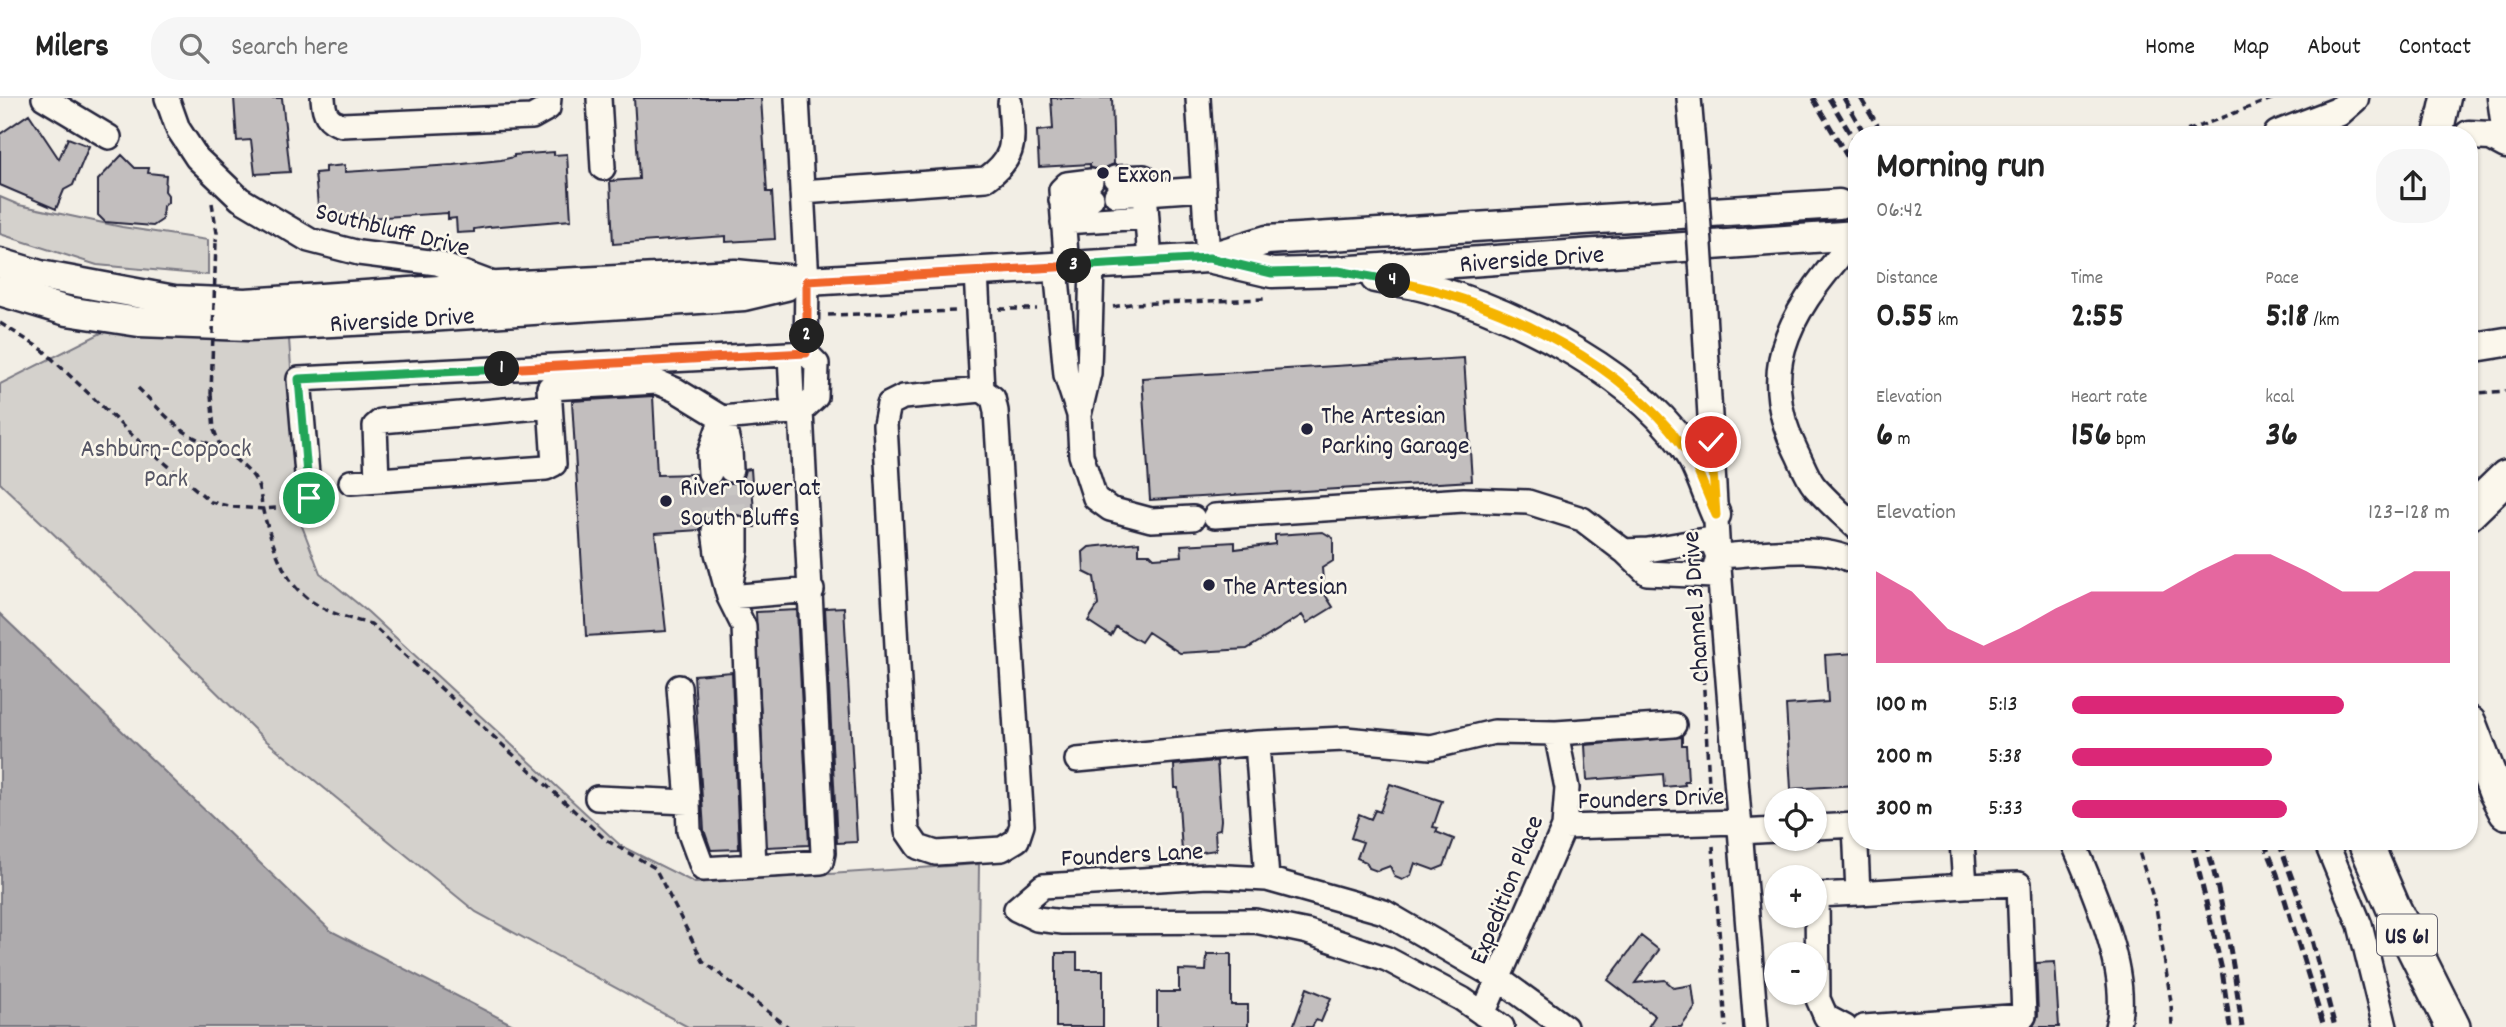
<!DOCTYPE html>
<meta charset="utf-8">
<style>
:root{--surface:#fff;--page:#f6f6f6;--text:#222;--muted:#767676;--line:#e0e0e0;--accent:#db2777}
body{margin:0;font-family:Dekko,sans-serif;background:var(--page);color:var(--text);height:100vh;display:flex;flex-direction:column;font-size:26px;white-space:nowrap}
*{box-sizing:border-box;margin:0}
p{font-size:23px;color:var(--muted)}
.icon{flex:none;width:38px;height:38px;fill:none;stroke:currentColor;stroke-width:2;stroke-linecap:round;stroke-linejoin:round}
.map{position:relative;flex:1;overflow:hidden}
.panel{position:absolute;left:1848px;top:28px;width:630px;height:724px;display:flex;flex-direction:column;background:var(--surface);border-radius:28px;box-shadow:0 2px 5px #0004}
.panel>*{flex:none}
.controls{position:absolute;left:1764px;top:690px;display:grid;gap:14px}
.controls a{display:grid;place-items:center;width:63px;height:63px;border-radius:50%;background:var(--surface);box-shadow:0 2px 5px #0004;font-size:35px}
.pin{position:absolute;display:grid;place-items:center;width:60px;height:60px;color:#fff;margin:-30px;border:4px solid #fff;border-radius:50%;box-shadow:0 2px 7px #0007}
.km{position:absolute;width:35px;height:35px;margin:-18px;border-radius:50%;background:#222;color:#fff;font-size:19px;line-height:35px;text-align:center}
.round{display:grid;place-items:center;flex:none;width:74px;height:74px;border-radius:28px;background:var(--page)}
.overview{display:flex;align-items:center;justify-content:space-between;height:119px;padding:0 28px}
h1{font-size:38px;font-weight:800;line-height:52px}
.figures{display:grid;grid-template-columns:repeat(3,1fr);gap:10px;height:119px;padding:7px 28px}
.figures div{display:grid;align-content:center}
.figures b{font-size:35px;font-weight:800}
.figures small{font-size:19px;font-weight:400}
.figures p{font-size:19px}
.chart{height:196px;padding:14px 28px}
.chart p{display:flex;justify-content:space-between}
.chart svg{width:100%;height:126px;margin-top:7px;fill:var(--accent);opacity:.7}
ul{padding:0 28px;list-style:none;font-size:23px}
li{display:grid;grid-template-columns:112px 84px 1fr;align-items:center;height:52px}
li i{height:18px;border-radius:9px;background:var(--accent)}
header{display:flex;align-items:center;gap:42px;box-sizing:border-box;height:98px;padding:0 35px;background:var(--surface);border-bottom:2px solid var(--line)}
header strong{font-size:33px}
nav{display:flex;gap:38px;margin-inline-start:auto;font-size:24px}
.search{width:490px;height:63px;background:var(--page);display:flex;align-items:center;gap:18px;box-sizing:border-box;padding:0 24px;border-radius:28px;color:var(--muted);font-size:26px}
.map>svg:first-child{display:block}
.green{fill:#d4d1cc;stroke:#7b7a84;stroke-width:2}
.water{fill:#aeabad;stroke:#76747f;stroke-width:2}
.building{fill:#c2bebe;stroke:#22223b;stroke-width:2}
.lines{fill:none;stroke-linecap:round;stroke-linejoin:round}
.minor-tunnel{stroke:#c8c5c3;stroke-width:23;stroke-dasharray:23 11;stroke-linecap:butt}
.minor-casing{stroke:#22223b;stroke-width:28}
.major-casing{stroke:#22223b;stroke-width:33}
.highway-casing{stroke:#22223b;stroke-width:38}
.path{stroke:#22223b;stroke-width:3.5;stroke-dasharray:7 5;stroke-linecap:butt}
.minor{stroke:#fbf7ec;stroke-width:23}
.major{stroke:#fbf7ec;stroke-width:28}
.highway{stroke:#fbf7ec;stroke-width:33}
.rail{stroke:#22223b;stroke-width:5;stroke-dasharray:10 5;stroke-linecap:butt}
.minor-bridge-casing{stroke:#22223b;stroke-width:28;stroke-linecap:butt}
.path-bridge{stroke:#22223b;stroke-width:3.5;stroke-dasharray:7 5;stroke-linecap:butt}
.minor-bridge{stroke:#fbf7ec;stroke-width:23}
.split-1-casing{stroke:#fff;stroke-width:14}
.split-2-casing{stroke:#fff;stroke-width:14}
.split-3-casing{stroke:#fff;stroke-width:14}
.split-4-casing{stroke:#fff;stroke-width:14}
.split-5-casing{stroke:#fff;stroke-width:14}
.split-6-casing{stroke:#fff;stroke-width:14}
.split-1{stroke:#22a559;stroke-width:9}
.split-2{stroke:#f0652b;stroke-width:9}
.split-3{stroke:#f0652b;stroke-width:9}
.split-4{stroke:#22a559;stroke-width:9}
.split-5{stroke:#f5b400;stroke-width:9}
.split-6{stroke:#f5b400;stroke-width:9}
.poi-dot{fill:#22223b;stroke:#fbf7ec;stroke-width:2.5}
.labels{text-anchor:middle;stroke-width:5;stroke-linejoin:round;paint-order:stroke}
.shield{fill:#fbf7ec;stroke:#636270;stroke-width:2}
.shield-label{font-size:24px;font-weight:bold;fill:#22223b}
.poi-label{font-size:26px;fill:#22223b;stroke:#fbf7ec;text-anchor:start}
.street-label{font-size:26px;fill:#22223b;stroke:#fbf7ec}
.park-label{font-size:26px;fill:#575766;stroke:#fbf7ec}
</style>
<header>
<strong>Milers</strong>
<div class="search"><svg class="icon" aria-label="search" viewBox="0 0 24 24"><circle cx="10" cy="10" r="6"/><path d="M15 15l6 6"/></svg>Search here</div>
<nav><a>Home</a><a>Map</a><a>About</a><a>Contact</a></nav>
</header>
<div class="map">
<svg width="2506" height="929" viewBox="0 0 2506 929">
<rect width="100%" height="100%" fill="#f2eee5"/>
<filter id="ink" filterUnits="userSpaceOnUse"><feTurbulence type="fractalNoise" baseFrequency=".0143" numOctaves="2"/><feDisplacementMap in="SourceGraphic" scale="14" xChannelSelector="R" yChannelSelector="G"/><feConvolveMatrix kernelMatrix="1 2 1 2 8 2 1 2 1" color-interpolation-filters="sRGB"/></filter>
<g filter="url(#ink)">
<!-- green -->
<path class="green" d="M0,99L19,107L122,129L208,142V177L97,167L0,136Z
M107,232L289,241L302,428L320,475L368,514L621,748L695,785L979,766L977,929H688L476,814L264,641L119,498L0,385V286Z"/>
<!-- water -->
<path class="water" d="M0,516L331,833L517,929H0Z"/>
<!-- building -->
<path class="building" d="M234,0H282L290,74L255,76L251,42L237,43Z
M634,0H761L767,94H772L775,141L726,144V138L613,146L610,83L639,81Z
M1051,0H1112L1114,66L1107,69L1102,75L1090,69V66L1039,69L1037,33L1053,31Z
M29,16L59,61L68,40L89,48L73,87L64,92L56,111L0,87V36Z
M554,54V57L567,56L571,122L488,129L474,131V134L457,135L456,120L448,121V115L353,121V118L319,119L315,75L325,74V69L345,67V74L453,67L501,62L514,59V57Z
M122,57L135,70H149L148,75L166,77L165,93L168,97V105L163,108L162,122L153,128L105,124L98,117V82Z
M1464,260L1472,383L1150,402L1142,280Z
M653,298L657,377L696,376L703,387L711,389L722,382L731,386L738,384L743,379L745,372L751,371L755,429H750L744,418L735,416L724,423L713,418L706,421L701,426L700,432L655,435L666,533L586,538L572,303Z
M1323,434L1333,440V463L1322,470L1324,495L1333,509L1307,525L1302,517L1247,551L1180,555L1148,534L1141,544L1116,529L1111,538L1088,523L1098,507L1094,479L1084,474L1083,454L1089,449L1139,444V456H1150L1154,460L1182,458L1181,447L1235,444V451L1275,446V437Z
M844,509L857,744L837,745L825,510Z
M797,512L809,747L767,749L756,514Z
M1857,555V687L1791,691L1786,607L1828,604L1825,557Z
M732,574L739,751L711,752L704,732L694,577Z
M1682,639V647H1686L1688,683H1684L1685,687L1664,689L1663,676L1587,682L1585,647Z
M1217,663L1221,722L1220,731L1215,732L1216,752L1189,756L1188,754H1182L1178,690H1175L1174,667Z
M1390,686L1442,703L1433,729L1438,730L1436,734L1454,741L1444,768L1434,772L1415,765L1411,777L1402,782L1395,779L1390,768L1377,773L1369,770L1366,764L1357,760L1363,744L1351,740L1359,716L1371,721L1375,712L1380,714Z
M1641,838L1659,852L1635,885L1665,882L1674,890L1692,887L1695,910L1681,929H1648L1655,918L1608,882Z
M1056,855H1077V872H1103V929H1056Z
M1207,856H1231V907H1248V929H1157V894H1179V872L1206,873Z
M2055,864L2059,929H2033L2038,917L2036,865Z
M1307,890L1331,900L1321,924L1316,922L1312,929H1293Z"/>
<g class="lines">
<!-- minor-tunnel -->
<path class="minor-tunnel" d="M731,372L736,430
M710,375L714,432"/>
<!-- minor casing -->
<g class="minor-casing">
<path id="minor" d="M44,0L109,39
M167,0L178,31L197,60L240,101L309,142L359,155L437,165L496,187
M323,0C324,15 327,23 342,27L532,19L548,10L549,0
M599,0L603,70
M1198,0L1208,160
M1689,0L1696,82
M1115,80L1144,79L1150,164
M802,94L986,81C1019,57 1012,42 1010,5
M1116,97L1204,91
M1061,102L1092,100
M1063,124L1146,119
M1857,138C1798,206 1751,264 1797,355C1802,365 1807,379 1814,388C1827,403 1843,417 1857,430
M1056,169L1066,277L1079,317L1081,357L1095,400L1110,411L1151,422L1193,420
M1067,169L1061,92L1067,86L1091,83
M976,174L982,292L903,299L889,306L885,326L907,733L918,749L936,755L1002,751L1017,742L1022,727L996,313L993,300L982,292
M1702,178L1718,458L1756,929
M790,256L792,299L801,313L816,299L817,266L806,255
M1079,317L1089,275L1092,167
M710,375L709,357L722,320L730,353L731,372
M377,382L375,328L381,323L550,308
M351,384L546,370L554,366L549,290L657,284L676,292L722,320L801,313L823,755L821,764L754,768
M309,400L299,281L806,255L807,183L797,0
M1215,418L1464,402L1528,404L1582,421L1624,453L1647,475L1713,478L1718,458L1711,441L1648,452L1624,453
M714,432L717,455L729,499L736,453V430
M1718,458C1756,457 1827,443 1857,466
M679,589L688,704
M1257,645L1267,781
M1077,662L1257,645L1345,641L1431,649L1494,634L1556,635L1674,627
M597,700L688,704L689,733L703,771L754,768L744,529L729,499L812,492
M1564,729L1739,724
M1815,729L1857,727
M1740,734L1776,732
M2073,744C2093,791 2132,879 2117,929
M2326,744L2360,827L2385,929
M1858,795L1965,788
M1483,916L1564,729L1567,690L1556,635
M1502,929L1462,901L1387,861L1308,834L1255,823L1063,824L1037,821L1016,811L1043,788L1208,778L1267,781L1384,814L1499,881L1565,929
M1845,929L1826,919L1818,901L1817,797L1858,795L1855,727
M1864,929L2024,918L2019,786L1965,788L1962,744"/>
</g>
<!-- major casing -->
<g class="major-casing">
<g id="major">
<path d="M2502,0L2506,29"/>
<path d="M2438,36L2446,0"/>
<path d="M2278,37L2338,14L2354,0"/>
<path d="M2469,37L2491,38L2506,46"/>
<path id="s1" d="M1208,160L1272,175L1338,173L1857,137"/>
<path d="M0,165L40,177L174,202L245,205L499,188L735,176L807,183L1208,160L1267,142L1839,106"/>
<path d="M1375,180C1393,183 1411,185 1428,190C1518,216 1645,279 1693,362C1702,379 1708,399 1716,417"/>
<path id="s2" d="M0,193L67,213L139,224L248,228L414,220L744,198L786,188"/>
<path d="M2469,250L2506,244"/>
</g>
</g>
<!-- highway casing -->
<g class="highway-casing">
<path id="highway" d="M2469,415L2506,379
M2469,625L2496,695L2506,714
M2365,744L2393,809L2453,929"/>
</g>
<!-- path -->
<path class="path" d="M2176,37L2274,0
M212,105L217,135L216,144
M1113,209L1130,206L1266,201
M999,211H1037
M828,217L957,213
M0,225L43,252L132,337L211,404L233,409L263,411L291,409
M138,290C154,305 171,326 190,337C199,343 210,345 219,350C230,356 244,368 252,377C262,389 260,402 264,417C285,487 297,509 371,526L606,742L655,770L703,863L788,929
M2469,293L2479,295L2506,293
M211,296L214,332L221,350
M1702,555L1710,705
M2136,744L2156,809L2171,904L2172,929
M1713,748L1726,929"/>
<!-- minor -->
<use href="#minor" class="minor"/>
<!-- major -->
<use href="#major" class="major"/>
<!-- highway -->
<use href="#highway" class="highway"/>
<!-- rail -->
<path class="rail" d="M1813,0L1857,75
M1829,0L1857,47
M1844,0L1865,37
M1861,0L1883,37
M2192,744L2222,872L2230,929
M2206,744C2223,805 2234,866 2242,929
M2264,744L2277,776L2324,929
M2279,744L2307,823L2335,929"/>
<!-- minor-bridge casing -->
<g class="minor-bridge-casing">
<path id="minor-bridge" d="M1696,82L1702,178"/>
</g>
<!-- path-bridge -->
<path class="path-bridge" d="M211,296L216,144"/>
<!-- minor-bridge -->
<use href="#minor-bridge" class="minor-bridge"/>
</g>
</g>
<g class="lines" filter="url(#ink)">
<!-- split-1 casing -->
<g class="split-1-casing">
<path id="split-1" d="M309,400L299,281L502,271"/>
</g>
<!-- split-2 casing -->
<g class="split-2-casing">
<path id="split-2" d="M502,271L806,255L807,238"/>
</g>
<!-- split-3 casing -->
<g class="split-3-casing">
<path id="split-3" d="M807,238V183L1074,168"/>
</g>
<!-- split-4 casing -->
<g class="split-4-casing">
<path id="split-4" d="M1074,168L1209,160L1272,175L1338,173L1393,183"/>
</g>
<!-- split-5 casing -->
<g class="split-5-casing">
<path id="split-5" d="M1393,183C1493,202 1604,255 1671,333"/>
</g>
<!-- split-6 casing -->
<g class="split-6-casing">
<path id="split-6" d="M1671,333L1694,364L1716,417L1711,344"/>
</g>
<!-- split-1 -->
<use href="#split-1" class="split-1"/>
<!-- split-2 -->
<use href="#split-2" class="split-2"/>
<!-- split-3 -->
<use href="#split-3" class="split-3"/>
<!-- split-4 -->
<use href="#split-4" class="split-4"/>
<!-- split-5 -->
<use href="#split-5" class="split-5"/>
<!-- split-6 -->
<use href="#split-6" class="split-6"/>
</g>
<!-- markers -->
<g class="poi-dot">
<circle cx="1103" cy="75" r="7"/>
<circle cx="1307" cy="331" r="7"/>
<circle cx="666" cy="403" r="7"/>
<circle cx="1209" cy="487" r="7"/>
</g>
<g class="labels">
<!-- shield labels -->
<rect class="shield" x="2377" y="816.5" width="60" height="41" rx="5"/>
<g class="shield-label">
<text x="2407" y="845">US 61</text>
</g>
<!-- poi labels -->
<g class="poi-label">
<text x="1117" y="84">Exxon</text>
<text x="1321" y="325">The Artesian<tspan x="1321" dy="30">Parking Garage</tspan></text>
<text x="680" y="397">River Tower at<tspan x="680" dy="30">South Bluffs</tspan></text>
<text x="1223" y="496">The Artesian</text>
</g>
<!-- street labels -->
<g class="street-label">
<text transform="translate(393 130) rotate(14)" y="9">Southbluff Drive</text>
<text dy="9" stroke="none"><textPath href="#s1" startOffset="326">Riverside Drive</textPath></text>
<text dy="9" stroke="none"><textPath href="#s2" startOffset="406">Riverside Drive</textPath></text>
<text transform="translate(1694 509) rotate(-94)" y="9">Channel 3 Drive</text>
<text transform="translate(1651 699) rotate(-2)" y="9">Founders Drive</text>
<text transform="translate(1132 755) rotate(-3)" y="9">Founders Lane</text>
<text transform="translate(1505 791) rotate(-68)" y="9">Expedition Place</text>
</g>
<!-- park labels -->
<g class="park-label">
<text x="166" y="358">Ashburn-Coppock<tspan x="166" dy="30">Park</tspan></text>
</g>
</g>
</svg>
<div class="controls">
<a><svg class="icon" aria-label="locate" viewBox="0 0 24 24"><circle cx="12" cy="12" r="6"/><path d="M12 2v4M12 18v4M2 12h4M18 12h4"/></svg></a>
<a>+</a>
<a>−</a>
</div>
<div class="pin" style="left:309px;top:400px;background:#1e9e55"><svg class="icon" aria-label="arrive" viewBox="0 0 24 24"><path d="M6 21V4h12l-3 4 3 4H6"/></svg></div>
<div class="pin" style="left:1711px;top:344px;background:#d93025"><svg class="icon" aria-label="check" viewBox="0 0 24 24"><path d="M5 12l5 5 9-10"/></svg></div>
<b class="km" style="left:502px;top:271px">1</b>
<b class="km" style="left:807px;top:238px">2</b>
<b class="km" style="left:1074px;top:168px">3</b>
<b class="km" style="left:1393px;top:183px">4</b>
<section class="panel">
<div class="overview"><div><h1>Morning run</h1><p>06:42</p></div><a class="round"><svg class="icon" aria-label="share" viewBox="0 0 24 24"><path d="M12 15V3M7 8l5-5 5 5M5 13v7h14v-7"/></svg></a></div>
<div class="figures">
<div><p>Distance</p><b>0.55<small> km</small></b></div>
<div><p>Time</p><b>2:55</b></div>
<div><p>Pace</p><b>5:18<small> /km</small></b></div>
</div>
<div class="figures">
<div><p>Elevation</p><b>6<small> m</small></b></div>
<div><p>Heart rate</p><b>156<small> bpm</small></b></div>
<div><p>kcal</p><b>36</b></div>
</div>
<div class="chart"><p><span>Elevation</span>123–128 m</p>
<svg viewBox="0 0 160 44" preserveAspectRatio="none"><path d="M0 44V12L10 19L20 32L30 38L40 32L50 25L60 19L70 19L80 19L90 12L100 6L110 6L120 12L130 19L140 19L150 12L160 12V44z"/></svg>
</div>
<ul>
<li><b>100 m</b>5:13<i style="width:72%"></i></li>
<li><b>200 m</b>5:38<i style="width:53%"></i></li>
<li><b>300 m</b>5:33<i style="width:57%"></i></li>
</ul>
</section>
</div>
